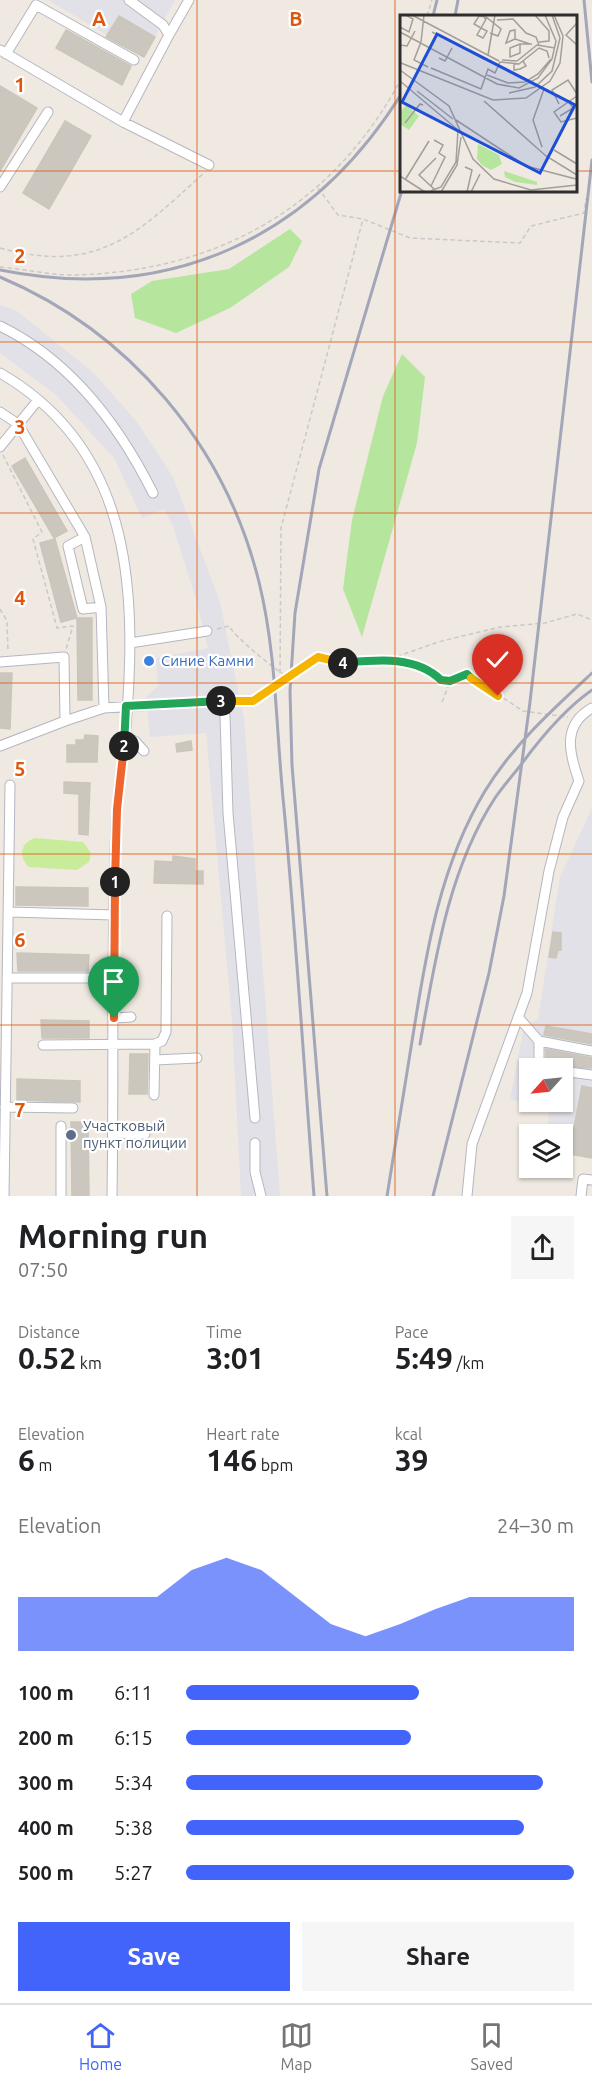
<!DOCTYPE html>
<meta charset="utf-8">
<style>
:root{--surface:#fff;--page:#f6f6f6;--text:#202124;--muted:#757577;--line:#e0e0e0;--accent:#4264fb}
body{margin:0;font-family:Ubuntu,sans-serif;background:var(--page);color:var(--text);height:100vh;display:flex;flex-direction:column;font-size:22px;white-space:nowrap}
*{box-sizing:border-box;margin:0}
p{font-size:20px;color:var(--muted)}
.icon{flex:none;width:33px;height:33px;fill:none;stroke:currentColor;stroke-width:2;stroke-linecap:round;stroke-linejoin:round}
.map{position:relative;height:1196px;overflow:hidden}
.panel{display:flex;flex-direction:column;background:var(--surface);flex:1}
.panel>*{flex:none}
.needle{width:39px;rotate:243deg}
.fabs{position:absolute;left:519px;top:1058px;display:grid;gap:12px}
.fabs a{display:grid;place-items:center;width:54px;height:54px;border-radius:0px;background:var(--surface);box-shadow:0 2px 4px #0004;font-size:30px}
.pin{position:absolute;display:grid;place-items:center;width:51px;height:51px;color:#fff;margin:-62px -26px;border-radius:50% 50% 50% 0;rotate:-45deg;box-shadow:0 0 6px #0007}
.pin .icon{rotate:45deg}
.km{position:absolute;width:30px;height:30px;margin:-15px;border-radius:50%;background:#222;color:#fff;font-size:16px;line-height:30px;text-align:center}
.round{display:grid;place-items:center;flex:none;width:63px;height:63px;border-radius:0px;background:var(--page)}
.summary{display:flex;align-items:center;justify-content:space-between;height:102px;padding:0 18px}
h1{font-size:33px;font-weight:700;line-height:45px}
.stats{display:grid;grid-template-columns:repeat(3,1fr);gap:9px;height:102px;padding:6px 18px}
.stats div{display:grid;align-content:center}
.stats b{font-size:30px;font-weight:700}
.stats small{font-size:16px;font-weight:400}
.stats p{font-size:16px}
.chart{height:168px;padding:12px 18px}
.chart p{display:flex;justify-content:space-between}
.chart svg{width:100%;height:108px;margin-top:6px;fill:var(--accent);opacity:.7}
.action{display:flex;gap:12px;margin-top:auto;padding:12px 18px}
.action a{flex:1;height:69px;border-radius:0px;background:var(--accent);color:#fff;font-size:24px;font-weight:700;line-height:69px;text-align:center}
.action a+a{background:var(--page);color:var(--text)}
ul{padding:0 18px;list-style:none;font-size:20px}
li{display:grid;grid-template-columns:96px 72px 1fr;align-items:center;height:45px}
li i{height:15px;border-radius:8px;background:var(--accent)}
.tabs{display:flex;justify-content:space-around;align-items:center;height:84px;border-top:2px solid var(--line);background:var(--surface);font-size:16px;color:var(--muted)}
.tabs a{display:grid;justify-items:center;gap:3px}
.tabs .current{color:var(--accent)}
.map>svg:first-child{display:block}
.industrial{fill:#e3e1e8;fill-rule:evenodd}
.green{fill:#b6e59e}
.pitch{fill:#c9ec9a}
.building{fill:#cbc7bf;stroke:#cbc5ba;stroke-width:1.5}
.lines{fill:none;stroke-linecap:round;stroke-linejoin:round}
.minor-casing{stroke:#b4b7c1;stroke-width:11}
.path{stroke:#c9c9c9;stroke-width:1.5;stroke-dasharray:4.5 3;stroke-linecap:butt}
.minor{stroke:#fff;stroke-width:9}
.rail{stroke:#a3a6b8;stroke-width:3}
.split-1-casing{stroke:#fff;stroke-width:12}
.split-2-casing{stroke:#fff;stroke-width:12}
.split-3-casing{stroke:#fff;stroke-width:12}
.split-4-casing{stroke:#fff;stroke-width:12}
.split-5-casing{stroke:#fff;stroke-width:12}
.split-6-casing{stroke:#fff;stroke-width:12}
.split-1{stroke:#f0652b;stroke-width:8}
.split-2{stroke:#f0652b;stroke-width:8}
.split-3{stroke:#22a559;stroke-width:8}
.split-4{stroke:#f5b400;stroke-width:8}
.split-5{stroke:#22a559;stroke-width:8}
.split-6{stroke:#f5b400;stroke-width:8}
.grid{fill:none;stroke:#df570e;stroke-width:1.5;stroke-opacity:0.55}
.shop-dot{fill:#3f7fe0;stroke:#fff;stroke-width:2}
.service-dot{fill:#5c6f8a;stroke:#fff;stroke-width:2}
.labels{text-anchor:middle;stroke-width:4.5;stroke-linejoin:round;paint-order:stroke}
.shop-label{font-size:15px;fill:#366cbe;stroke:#fff;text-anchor:start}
.service-label{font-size:15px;fill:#4e5e75;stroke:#fff;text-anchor:start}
.inset-road{fill:none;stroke:#a29e99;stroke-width:1.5}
.view{fill:#1d4ed8;fill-opacity:0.15;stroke:#1d4ed8;stroke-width:3}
.inset-edge{fill:none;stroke:#2e2e2e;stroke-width:3}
.grid-label{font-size:20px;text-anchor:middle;font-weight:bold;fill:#df570e;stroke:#fff;stroke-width:4.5;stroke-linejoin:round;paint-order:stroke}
</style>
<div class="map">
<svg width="592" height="1196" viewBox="0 0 592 1196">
<rect width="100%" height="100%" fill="#efe9e1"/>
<!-- industrial -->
<path class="industrial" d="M48,0H175L144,57Z
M0,305L17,311L94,373L137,422L173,477L220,602L244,719L280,1196H241L232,1020L206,733L150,737L146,697L158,686L156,658L208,648L196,600L173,526L164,509L142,518L114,458L56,395L0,353Z
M592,808V1158L563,1153L562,1134H547L549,1110L510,1099L524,1026L538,1019L560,877ZM530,1068H562V1101H530Z"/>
<!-- green -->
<path class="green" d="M290,229L302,241L289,267L230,308L176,333L135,318L131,294L152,281L229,269Z
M402,354L425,377L417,443L362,637L343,589L352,520L383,396Z"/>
<!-- pitch -->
<path class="pitch" d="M35,838L83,842L91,853L89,862L77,870L29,867C18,857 20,843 35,838Z"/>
<!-- building -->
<path class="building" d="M119,16L155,37L144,57L106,37Z
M66,30L131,66L122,85L56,48Z
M0,86L37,108L0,171Z
M65,121L91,136L49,209L23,193Z
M25,458L67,531L54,538L12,466Z
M55,539L77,618L61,622L40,543Z
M77,618H92V700H78Z
M0,673H12L10,729L0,728Z
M85,735L98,736L97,762H67V745H76V740H84Z
M191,741L192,750L177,752L176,744Z
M64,782L90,783L88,835L79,834V794L64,793Z
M173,856L195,859V871H203V884L154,883L155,861L173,862Z
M16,887L88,888V906L16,905Z
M553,932L561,933V950H558L556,958L549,957Z
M17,953L89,955L88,971H18Z
M41,1020L89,1021V1038H42Z
M546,1026L592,1034V1044L544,1035Z
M546,1049L592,1058V1068L553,1066L546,1061Z
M130,1054H148L147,1094H129Z
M17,1079L80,1081V1102L17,1100Z
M582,1086L592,1088V1158L569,1154Z
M71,1122H88L89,1196H72Z"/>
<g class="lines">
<!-- minor casing -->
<g class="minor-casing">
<path id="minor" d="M169,35L189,0
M0,50L123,122L169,35L163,25L129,0
M6,54L36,5L134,60
M123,122L209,165
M0,187L48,112
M0,326C70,360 119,425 153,493
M0,373C137,452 137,599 125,739C122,767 117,796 116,824C111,948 114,1072 112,1196
M0,412L18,424L85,537L101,607L104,708
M0,447L38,400
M85,537L68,546L83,609L101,607
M130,643L207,631
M0,662L64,657L65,721L104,708L221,701L225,716L228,813L255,1118
M125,737L135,741L144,751
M0,746L65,721
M10,912L114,915
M8,978H114
M518,1017L539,1041L592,1051
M114,1018L131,1017
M539,1041V1067L547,1068
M155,1044L162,1041L166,1032L167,916
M43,1045L155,1044L154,1095
M155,1060L197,1058
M562,1071L592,1075
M5,1107L73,1108
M61,1126V1196
M113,1133L145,1134
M255,1143V1172L261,1196
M4,1196L10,785
M467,1196L472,1144L527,993L549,871L563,817L579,781C569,753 562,725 592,708
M581,1196L583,1179L592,1180"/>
</g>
<!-- path -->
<path class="path" d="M427,16L432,0
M318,188L338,215L363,219L410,238L520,243L531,226L584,213L586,199L592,200
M0,248C98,275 137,234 205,172
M0,267C24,269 49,275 73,275C217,272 334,207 402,77
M3,455L42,532L33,539L57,628L73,626L66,649
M0,609L7,621L8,651
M217,629L229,626C234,636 276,671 287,676
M390,659L438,642L500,627L545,623L577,614L592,620
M280,673L281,528L363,219
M231,701H253L318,657C359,670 406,647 441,680L450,681L467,674L523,711L568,717
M442,702L450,682"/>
<!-- minor -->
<use href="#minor" class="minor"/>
<!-- rail -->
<path class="rail" d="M584,0L592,82
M433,16L437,0
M455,16L458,0
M0,270C169,304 311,239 402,93
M0,277C130,332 225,445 259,582C277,655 276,733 284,808C296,937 304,1067 314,1196
M420,1044C435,961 448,870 495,798C504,785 514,774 523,762C543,735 565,709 592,690
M327,1196L292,765L290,691L295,613L319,469L402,190
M387,1196C396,1140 405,1085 414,1029C427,947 441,864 485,791C513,745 553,709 592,673
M433,1196L489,973L504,896L530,702L592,160"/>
</g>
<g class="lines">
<!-- split-1 casing -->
<g class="split-1-casing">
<path id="split-1" d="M114,1018L115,882"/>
</g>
<!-- split-2 casing -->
<g class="split-2-casing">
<path id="split-2" d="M115,882L117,809L124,746"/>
</g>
<!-- split-3 casing -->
<g class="split-3-casing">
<path id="split-3" d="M124,746L126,706L221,701"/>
</g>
<!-- split-4 casing -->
<g class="split-4-casing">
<path id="split-4" d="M221,701H253L318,657L343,663"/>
</g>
<!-- split-5 casing -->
<g class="split-5-casing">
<path id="split-5" d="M343,663C376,660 415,655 441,680L450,681L467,674L471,678"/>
</g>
<!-- split-6 casing -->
<g class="split-6-casing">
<path id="split-6" d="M471,678L498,696"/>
</g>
<!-- split-1 -->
<use href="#split-1" class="split-1"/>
<!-- split-2 -->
<use href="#split-2" class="split-2"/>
<!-- split-3 -->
<use href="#split-3" class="split-3"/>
<!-- split-4 -->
<use href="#split-4" class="split-4"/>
<!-- split-5 -->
<use href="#split-5" class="split-5"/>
<!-- split-6 -->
<use href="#split-6" class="split-6"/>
</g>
<!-- grid -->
<path class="grid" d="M197,0V1196M395,0V1196M0,171H402M576,171H592M0,342H592M0,513H592M0,683H592M0,854H592M0,1025H592"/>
<!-- markers -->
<circle class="shop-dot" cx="149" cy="661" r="6"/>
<circle class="service-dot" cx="71" cy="1135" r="6"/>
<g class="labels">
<!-- shop labels -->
<g class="shop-label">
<text x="161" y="666">Синие Камни</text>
</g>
<!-- service labels -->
<g class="service-label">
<text x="83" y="1131">Участковый<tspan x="83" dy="17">пункт полиции</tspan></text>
</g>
</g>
<!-- overview -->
<g transform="translate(400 15)">
<rect width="177" height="177" fill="#efe9e1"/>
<path d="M6,90L19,101L9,115L0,109V97ZM78,129L99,140L102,149L91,155L82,150L77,144ZM104,156L137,167V170L115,167L105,162Z" fill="#b6e59e"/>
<path class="inset-road" d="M12,0L99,46M24,0L21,27L14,45L28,52M135,0L149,16V26L139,27M84,3L86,4L81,13L77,20L83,23L87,16L81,13L74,9L79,1L86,2L101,14L98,21L90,18M97,5L113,4L126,18L136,22L139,30M177,8L166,20L177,30M0,12L9,17L13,4L6,0M0,17L97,69L119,73L138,63L152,44L156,26L145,0M32,17L84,44M115,24L106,28L110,16L115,15V24L130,29M120,29L110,33V42L120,38V29H132M0,30L7,31L15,16M88,40L95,0M39,43L45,46L52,33M102,45L117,46L137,30L155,33M1,48L93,85L126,83L150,66L160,48L163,21L154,0M114,49V55L120,54L126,51L123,46M31,53L81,74L88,54L95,58L100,47L119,49L139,33L147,36L149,43M0,55L49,91L73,144L94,164L131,175L177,170M87,60L108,68L125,67L138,59L151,44M0,66L58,115L56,147L41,172L33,175M17,76L53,104M109,78L135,72L152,56L160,23L152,0M177,81L154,97L161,107L177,103M84,86L146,141L177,160M159,89L152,75L168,65L177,79M160,101L173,93L169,87M56,105L126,151L176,164M5,108L20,89L23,90M142,132L133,105L144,74M154,135L177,149M65,152L72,155L67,177M0,161L25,177M5,165L29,126M31,171L45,142L39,138L43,130L34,125M30,177L34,174L19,160L36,143M41,177L57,150L61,122M71,177L80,159"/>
<path class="view" d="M37,19L175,90L140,158L2,87Z"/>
<rect width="177" height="177" class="inset-edge"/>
</g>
<g class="grid-label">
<text x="99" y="26">A</text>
<text x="296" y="26">B</text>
<text x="20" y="92">1</text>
<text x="20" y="263">2</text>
<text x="20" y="434">3</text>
<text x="20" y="605">4</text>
<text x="20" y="776">5</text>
<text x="20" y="947">6</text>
<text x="20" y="1117">7</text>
</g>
</svg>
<div class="fabs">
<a><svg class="needle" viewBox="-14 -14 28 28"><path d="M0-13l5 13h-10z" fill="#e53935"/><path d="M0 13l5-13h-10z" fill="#757577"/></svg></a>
<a><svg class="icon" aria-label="layers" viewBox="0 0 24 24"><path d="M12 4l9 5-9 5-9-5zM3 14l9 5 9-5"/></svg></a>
</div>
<div class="pin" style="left:114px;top:1018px;background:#1e9e55"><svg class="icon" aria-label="arrive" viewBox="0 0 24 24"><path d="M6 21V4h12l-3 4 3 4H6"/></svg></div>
<div class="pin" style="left:498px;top:696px;background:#d93025"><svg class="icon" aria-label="check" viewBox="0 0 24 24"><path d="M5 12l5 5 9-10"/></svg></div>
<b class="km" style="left:115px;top:882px">1</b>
<b class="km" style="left:124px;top:746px">2</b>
<b class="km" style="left:221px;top:701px">3</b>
<b class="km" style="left:343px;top:663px">4</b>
</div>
<section class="panel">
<div class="summary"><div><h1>Morning run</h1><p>07:50</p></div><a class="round"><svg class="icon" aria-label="share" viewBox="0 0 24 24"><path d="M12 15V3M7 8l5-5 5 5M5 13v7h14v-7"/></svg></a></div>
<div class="stats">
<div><p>Distance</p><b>0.52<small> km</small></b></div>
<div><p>Time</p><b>3:01</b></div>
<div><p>Pace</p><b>5:49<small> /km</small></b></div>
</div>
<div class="stats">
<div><p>Elevation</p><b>6<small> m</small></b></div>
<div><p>Heart rate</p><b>146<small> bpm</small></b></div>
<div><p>kcal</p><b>39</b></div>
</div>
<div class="chart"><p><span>Elevation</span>24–30 m</p>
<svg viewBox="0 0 160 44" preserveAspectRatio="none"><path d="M0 44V22L10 22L20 22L30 22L40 22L50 11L60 6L70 11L80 22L90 33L100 38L110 33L120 27L130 22L140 22L150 22L160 22V44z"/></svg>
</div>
<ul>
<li><b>100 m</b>6:11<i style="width:60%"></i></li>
<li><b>200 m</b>6:15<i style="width:58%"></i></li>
<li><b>300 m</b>5:34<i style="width:92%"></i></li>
<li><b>400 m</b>5:38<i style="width:87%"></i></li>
<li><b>500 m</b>5:27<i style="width:100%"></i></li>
</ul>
<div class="action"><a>Save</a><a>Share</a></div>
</section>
<nav class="tabs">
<a class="current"><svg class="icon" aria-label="home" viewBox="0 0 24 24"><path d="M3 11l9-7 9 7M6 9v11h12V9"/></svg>Home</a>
<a><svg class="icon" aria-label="map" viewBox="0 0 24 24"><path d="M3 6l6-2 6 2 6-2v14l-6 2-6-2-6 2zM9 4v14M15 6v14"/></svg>Map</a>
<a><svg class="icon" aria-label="saved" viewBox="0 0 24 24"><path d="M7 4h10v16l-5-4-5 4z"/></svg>Saved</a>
</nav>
